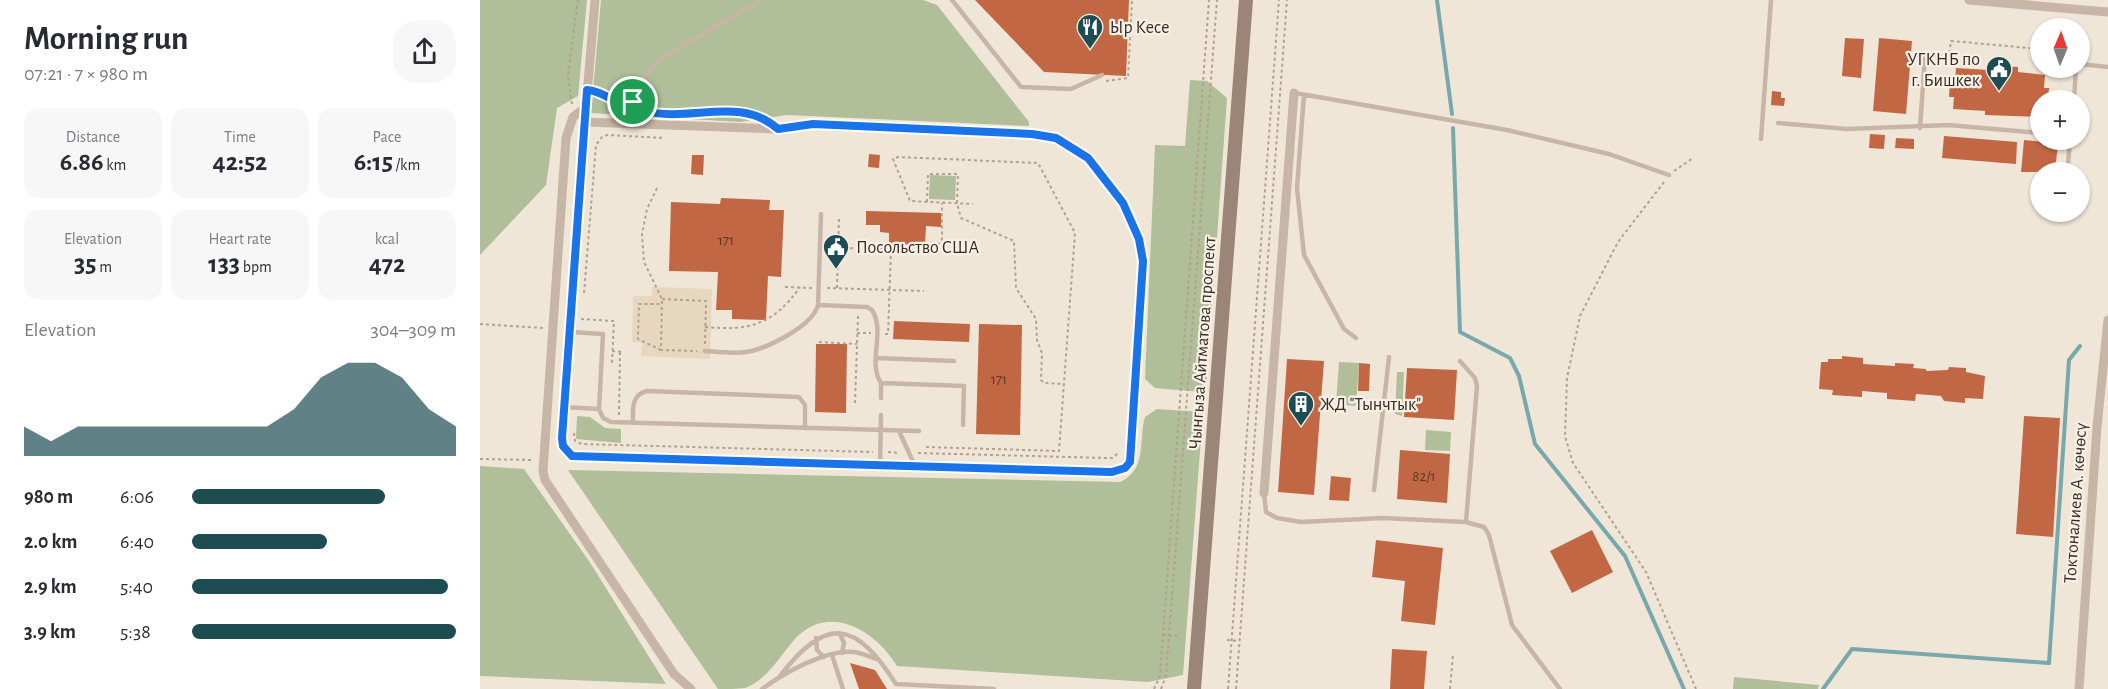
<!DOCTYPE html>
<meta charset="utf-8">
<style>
:root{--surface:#fff;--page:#f7f7f7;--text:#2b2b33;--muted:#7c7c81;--accent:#1d4d53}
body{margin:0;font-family:"Alegreya Sans",sans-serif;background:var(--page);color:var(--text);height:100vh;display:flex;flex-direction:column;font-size:22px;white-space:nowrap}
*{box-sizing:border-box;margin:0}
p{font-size:20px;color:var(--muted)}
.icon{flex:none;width:33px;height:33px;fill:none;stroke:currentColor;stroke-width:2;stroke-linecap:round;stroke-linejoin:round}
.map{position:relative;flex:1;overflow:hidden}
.drawer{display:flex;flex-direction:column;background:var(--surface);width:480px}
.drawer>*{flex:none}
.needle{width:39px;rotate:2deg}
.controls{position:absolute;left:1550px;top:18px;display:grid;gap:12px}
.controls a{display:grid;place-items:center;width:60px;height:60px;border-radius:50%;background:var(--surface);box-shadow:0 2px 4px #0004;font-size:30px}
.pin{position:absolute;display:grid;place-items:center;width:51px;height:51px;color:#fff;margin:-26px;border:3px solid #fff;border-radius:50%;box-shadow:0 2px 6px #0007}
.round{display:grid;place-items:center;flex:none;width:63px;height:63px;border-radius:24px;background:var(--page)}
.overview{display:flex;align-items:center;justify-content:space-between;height:102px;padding:0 24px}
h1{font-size:33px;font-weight:600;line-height:45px}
.metrics{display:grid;grid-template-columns:repeat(3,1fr);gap:9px;height:102px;padding:6px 24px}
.metrics div{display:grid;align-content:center;border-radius:15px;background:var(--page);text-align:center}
.metrics b{font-size:26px;font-weight:600}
.metrics small{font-size:16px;font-weight:400}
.metrics p{font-size:16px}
.chart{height:168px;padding:12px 24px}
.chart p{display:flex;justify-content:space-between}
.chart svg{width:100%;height:108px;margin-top:6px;fill:var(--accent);opacity:.7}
ul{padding:0 24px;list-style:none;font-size:20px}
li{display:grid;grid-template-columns:96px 72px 1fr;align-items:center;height:45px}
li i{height:15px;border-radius:8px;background:var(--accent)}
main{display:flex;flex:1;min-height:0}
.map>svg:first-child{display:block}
.green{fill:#b0be99}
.plaza{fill:#e8d7bf}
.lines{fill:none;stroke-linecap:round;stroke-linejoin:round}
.stream{stroke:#78a8ac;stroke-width:4}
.building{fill:#c26744}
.path{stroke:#b3a08f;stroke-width:2;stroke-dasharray:3 3;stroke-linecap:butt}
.service{stroke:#c7b6a5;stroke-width:4.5}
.minor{stroke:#c7b6a5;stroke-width:9}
.secondary{stroke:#9b8576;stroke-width:14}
.route-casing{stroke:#fff;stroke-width:12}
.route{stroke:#1a73e8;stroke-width:8}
.labels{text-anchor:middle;stroke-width:4.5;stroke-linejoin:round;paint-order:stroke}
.number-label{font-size:15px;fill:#573a2e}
.poi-label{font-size:18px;fill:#332b26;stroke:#f8f0e4;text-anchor:start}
.street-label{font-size:18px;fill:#332b26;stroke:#f8f0e4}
</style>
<main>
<section class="drawer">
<div class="overview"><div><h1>Morning run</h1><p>07:21 · 7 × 980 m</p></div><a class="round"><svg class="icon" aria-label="share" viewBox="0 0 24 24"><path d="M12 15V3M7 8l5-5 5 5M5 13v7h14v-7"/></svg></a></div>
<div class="metrics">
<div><p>Distance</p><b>6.86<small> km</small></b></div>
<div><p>Time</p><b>42:52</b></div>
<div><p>Pace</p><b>6:15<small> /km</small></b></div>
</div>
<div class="metrics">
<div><p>Elevation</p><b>35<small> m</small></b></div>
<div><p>Heart rate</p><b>133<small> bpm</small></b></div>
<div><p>kcal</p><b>472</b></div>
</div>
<div class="chart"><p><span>Elevation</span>304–309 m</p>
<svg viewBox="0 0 160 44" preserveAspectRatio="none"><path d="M0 44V32L10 38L20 32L30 32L40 32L50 32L60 32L70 32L80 32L90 32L100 25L110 12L120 6L130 6L140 12L150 25L160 32V44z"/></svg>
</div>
<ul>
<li><b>980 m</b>6:06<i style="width:73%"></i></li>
<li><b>2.0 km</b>6:40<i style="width:51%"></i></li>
<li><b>2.9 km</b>5:40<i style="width:97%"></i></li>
<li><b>3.9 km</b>5:38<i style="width:100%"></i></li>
</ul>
</section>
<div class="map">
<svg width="1628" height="689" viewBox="0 0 1628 689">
<rect width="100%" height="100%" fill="#f0e6d8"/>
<!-- green -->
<path class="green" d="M0,0H107L98,96L77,108L66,185L0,255Z
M121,0H443L457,5L549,122V126L307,115L260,122L111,113Z
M710,80L727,81L747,98L726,389L722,392L675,388L665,379L675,145L705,146Z
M450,175L476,176L475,200L449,199Z
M859,362L879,363L876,406L856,404Z
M917,372H924L922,416L915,414Z
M677,409L723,412L703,675L668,682L417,666C396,631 349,601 314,640C299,657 288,679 265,688C258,689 246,689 238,689L88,470L640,482C668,469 658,441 665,417Z
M97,416L110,417L125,428L141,429V443L96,439Z
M946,430L971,432L970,451L945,450Z
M0,466L44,469L109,561L186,684L0,676Z
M1254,677L1339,685L1338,689H1253Z"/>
<!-- plaza -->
<path class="plaza" d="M172,287L232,289L230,359L161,356L162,343L152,342L153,296H172Z"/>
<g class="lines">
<!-- stream -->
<path class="stream" d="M957,0L972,114
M973,128L980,332L1030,358L1039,376L1055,444L1145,556L1204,689
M1343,689L1372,649L1569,663L1589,360L1600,346"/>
</g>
<!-- building -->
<path class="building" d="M495,0H649L646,76L564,72Z
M1365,38L1384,39L1381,78L1362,76Z
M1399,38L1432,41L1426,114L1393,111Z
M1509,65L1538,67V72L1565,75L1564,88H1569L1568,100H1560V117L1505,115V111L1473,109L1474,97H1469L1470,80L1475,81L1476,68L1509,70Z
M1292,91L1301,92V98H1305L1304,106L1291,105Z
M1390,134L1405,135L1404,149L1389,148Z
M1464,136L1537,142L1536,164L1462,158Z
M1416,138L1434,139V149L1415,148Z
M1544,140L1578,143L1575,172H1541Z
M389,154L400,155L399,168L388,167Z
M212,155H224L223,175L211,174Z
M241,198L290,200L289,210H304L301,277L288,276L286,320L252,319V310H236L238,272L189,271L191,202L240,204Z
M386,211L461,213V227L446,226L445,245L409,244V233L400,232V225H386Z
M414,321L490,324L489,342L413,339Z
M499,324L542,325L540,435L496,434Z
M336,344H367L366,413L335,412Z
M1362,356L1383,358V364L1415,366V363L1434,364L1433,368L1446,369V371L1468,370L1469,367L1486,368V372L1505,376L1503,399L1485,398V403L1464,401L1461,396L1436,394L1435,401L1407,399V393L1382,391V397L1352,395L1353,390L1339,389L1341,362H1348V359H1362Z
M807,359L844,361L834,495L798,492Z
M879,363L890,364L889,391H878Z
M927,368L977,370L974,420L924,417Z
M1544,416L1580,418L1573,537L1536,534Z
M920,450L970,454L967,503L917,499Z
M851,476L871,478L869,501L849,500Z
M1112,530L1133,572L1092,593L1070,551Z
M896,540L963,548L955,625L921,621L925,581L892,577Z
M912,649L947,651L944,689H910Z
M370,663L395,670L407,689H379Z"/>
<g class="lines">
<!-- path -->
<path class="path" d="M1453,56L1469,55L1471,41L1560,49
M626,81L648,78L652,0
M92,104L88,75L98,0
M1194,171L1213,158
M1184,182L1138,242L1100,316L1087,378L1085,436L1093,463L1166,572L1216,689
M177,188L167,209L162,234L164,262L182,299L181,350L217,351
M447,202L448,174H478L477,203L481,218L534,241L536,288L556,319L557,340L562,353L561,380L564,383L584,384
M358,248L454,250L462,239V203
M305,287L332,288
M347,288L444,291
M357,288L359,218
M104,293L116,145L122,137L127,135L185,138
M182,299L226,301L225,344
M101,319L134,321L132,364
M0,324L63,328
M225,327C270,331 293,325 320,287
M377,333H391
M405,334H408L411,250
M339,342L377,344
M181,350L158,339L159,304H182
M132,351L143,352
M375,403L378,316
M139,415L140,352
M94,433L95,441L102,444L393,452
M446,447L579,451L595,233L558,163L418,157L413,159L430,201L493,204
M408,452L420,453
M438,453L627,458H633L639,452
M0,459L54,460
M683,635L697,636
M747,640L759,641
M674,689L680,676L729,0
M681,689L686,676L737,0
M748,689L799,0
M756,689L807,0
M970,689L973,654"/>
<!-- service -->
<path class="service" d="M472,0L541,87L591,89L622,75
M1599,64L1628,67
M107,90C125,91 138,106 153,102L159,94L164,78L177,61L281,0
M815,93L1027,130L1129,154L1189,175
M824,95L817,188L824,255L864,329L876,338
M1594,100L1596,68
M153,102C185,134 256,91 296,127
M1298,123L1367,129L1468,125L1560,133
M1440,128L1445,57
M1281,139L1291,0
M1588,165L1590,140
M338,305L387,307L392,310C406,332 387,362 401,383L484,386L483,425
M90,332L123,334L119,409
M225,351C238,352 253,354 266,352C286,349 333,326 338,305L341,214
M396,358L474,361
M980,361L995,378L997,386L986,522
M401,398V383
M84,407L119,409L123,418L131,422L439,431
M153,422C153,409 151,395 167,391L319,397L325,405V428
M419,431L435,466
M400,465L401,415
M894,490L909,357
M784,493L786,512L797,518L821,522L903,518L986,522L1004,527L1009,535L1032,625L1080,689
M360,634L364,643L362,653
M336,638L337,650L344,657
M352,655L363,689
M300,676C347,615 376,621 416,684L514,689
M282,689C304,673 346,649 374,652C382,653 390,657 397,659"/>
<!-- minor -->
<path class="minor" d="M115,0L106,107L93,117L86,138L63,471L65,480L194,674L211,689
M1489,0L1628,12
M104,122L298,129L333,124L552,134L576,138L608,158L643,203L659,239L663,261L650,462L644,468L632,472L92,455L83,446L82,438L104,122L106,107
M784,493L814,93
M1599,689L1617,427L1628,320"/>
<!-- secondary -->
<path class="secondary" d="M714,689L766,0"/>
</g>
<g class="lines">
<!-- route casing -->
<g class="route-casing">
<path id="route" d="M107,90C122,91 128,99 141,103C145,104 151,102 154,103C158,105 160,110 165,111C210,123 260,95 298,129L333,124L552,134L576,138L608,158L643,203L659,239L663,261L650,462L645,468L632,472L92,456L83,446L82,438Z"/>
</g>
<!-- route -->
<use href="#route" class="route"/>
</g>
<!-- icons -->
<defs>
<g id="restaurant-pin" transform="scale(1.35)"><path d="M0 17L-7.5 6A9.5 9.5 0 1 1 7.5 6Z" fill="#1d4d53" stroke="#f8f0e4"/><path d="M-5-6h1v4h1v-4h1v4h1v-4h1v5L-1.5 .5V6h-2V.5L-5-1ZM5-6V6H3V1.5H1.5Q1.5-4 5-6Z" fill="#fff"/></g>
<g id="civic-pin" transform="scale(1.35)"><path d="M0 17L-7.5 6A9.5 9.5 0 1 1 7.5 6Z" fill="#1d4d53" stroke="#f8f0e4"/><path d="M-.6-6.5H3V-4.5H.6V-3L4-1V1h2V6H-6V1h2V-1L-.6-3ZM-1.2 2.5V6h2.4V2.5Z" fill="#fff"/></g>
<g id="building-pin" transform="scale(1.35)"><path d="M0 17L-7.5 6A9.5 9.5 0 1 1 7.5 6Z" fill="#1d4d53" stroke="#f8f0e4"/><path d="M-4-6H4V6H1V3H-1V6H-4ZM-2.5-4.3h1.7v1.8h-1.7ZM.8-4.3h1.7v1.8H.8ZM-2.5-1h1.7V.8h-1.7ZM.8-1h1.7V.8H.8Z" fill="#fff"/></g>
</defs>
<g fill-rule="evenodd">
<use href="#restaurant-pin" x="610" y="27"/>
<use href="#civic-pin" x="1519" y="69"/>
<use href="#civic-pin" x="356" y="247"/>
<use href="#building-pin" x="821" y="404"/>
</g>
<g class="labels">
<!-- number labels -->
<g class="number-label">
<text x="246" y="245">171</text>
<text x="519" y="384">171</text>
<text x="944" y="481">82/1</text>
</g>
<!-- poi labels -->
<g class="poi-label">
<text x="630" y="33">Ыр Кесе</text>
<text x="1500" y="65" text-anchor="end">УГКНБ по<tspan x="1500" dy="21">г. Бишкек</tspan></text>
<text x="376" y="253">Посольство США</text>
<text x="840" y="410">ЖД "Тынчтык"</text>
</g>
<!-- street labels -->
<g class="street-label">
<text transform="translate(722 343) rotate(-86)" y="6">Чынгыза Айтматова проспект</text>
<text transform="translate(1595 503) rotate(-86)" y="6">Токтоналиев А. көчөсү</text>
</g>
</g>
</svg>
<div class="controls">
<a><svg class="needle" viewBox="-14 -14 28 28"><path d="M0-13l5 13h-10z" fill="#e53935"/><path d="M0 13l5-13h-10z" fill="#7c7c81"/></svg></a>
<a>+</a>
<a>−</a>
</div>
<div class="pin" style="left:153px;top:102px;background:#1e9e55"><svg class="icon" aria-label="arrive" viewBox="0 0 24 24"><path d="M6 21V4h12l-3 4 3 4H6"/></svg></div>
</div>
</main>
